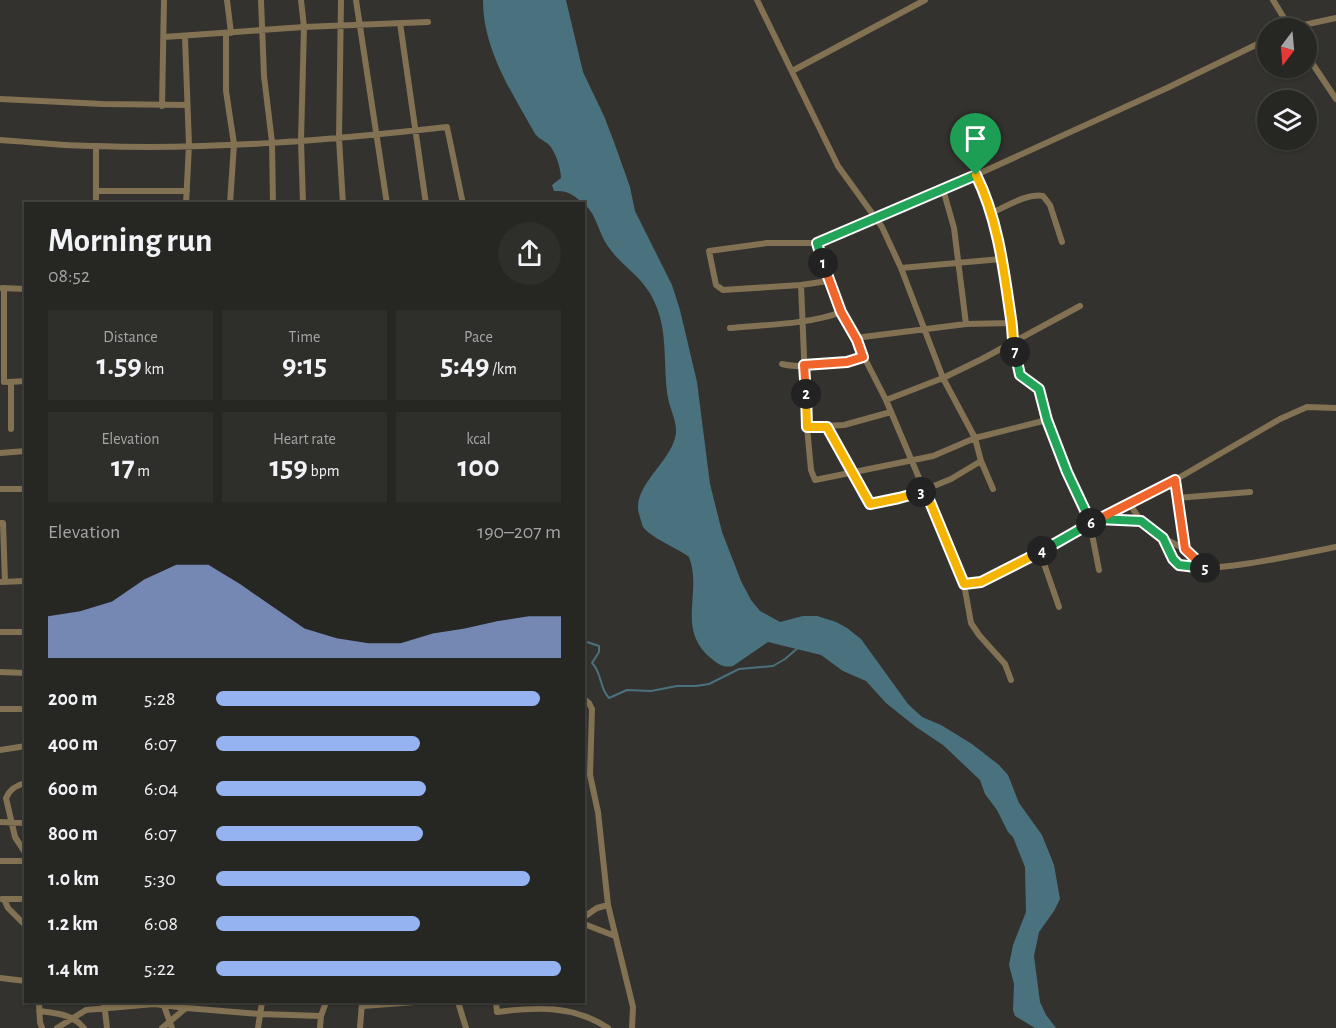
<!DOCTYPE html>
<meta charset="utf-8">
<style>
:root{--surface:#262622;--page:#2e2e2a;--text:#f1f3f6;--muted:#a4a5a5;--line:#424340;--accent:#95b2f1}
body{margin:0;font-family:"Alegreya Sans",sans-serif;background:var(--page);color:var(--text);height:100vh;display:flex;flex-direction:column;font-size:22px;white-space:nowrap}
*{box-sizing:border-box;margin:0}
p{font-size:20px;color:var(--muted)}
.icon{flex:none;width:33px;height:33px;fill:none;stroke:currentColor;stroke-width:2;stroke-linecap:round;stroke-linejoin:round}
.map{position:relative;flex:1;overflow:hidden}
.side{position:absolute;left:24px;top:202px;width:561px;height:801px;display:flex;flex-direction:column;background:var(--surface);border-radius:0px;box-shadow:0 2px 4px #0004,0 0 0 2px var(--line)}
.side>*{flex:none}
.needle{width:39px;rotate:196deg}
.tools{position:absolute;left:1257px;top:18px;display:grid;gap:12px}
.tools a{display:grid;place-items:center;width:60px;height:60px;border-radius:50%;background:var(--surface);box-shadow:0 2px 4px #0004,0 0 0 2px var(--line);font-size:30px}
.pin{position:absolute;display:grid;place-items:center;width:51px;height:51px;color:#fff;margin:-62px -26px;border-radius:50% 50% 50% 0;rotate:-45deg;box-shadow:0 0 6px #0007}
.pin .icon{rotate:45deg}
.km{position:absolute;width:30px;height:30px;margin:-15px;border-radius:50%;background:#222;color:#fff;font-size:16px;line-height:30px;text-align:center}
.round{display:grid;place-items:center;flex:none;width:63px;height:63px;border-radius:32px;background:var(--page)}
.head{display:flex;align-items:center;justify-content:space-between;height:102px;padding:0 24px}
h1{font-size:33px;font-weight:700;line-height:45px}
.stats{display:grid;grid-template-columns:repeat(3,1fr);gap:9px;height:102px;padding:6px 24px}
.stats div{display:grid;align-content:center;border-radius:0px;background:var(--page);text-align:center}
.stats b{font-size:30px;font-weight:700}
.stats small{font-size:16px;font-weight:400}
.stats p{font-size:16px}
.chart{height:168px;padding:12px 24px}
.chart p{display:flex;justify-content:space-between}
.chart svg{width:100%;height:108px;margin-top:6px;fill:var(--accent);opacity:.7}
ul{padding:0 24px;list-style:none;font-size:20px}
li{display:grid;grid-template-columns:96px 72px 1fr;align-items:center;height:45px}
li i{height:15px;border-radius:8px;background:var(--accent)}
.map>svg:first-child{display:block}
.water{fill:#4a727e}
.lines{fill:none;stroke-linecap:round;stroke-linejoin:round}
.stream{stroke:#4a727e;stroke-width:2}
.street{stroke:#827152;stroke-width:6}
.split-1-casing{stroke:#fff;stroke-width:12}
.split-2-casing{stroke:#fff;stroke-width:12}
.split-3-casing{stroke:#fff;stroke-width:12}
.split-4-casing{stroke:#fff;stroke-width:12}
.split-5-casing{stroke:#fff;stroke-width:12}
.split-6-casing{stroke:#fff;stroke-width:12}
.split-7-casing{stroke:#fff;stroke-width:12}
.split-8-casing{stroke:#fff;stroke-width:12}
.split-1{stroke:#22a559;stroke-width:8}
.split-2{stroke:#f0652b;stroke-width:8}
.split-3{stroke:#f5b400;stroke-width:8}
.split-4{stroke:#f5b400;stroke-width:8}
.split-5{stroke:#22a559;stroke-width:8}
.split-6{stroke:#f0652b;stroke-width:8}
.split-7{stroke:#22a559;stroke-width:8}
.split-8{stroke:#f5b400;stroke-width:8}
</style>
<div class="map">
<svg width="1336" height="1028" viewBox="0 0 1336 1028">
<rect width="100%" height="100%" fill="#33322e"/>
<!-- water -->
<path class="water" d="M483,0H566L583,72L604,116L614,142L630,187L635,211L672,285L680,310L697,382L710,484L722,532L741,581L751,600L760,611L780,622L803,616H817L836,622L847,628L861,639L908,704L922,717L941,725L972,744L999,765L1008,775L1019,803L1042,835L1054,865L1060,899L1054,911L1039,932L1034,956L1040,1002L1046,1015L1056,1028H1035L1015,1016L1013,1010L1014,984L1009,965L1013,945L1026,912L1025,867L1013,837L1008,832L997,810L985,794L980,780L943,745L916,727L886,703L866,681L843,671L821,655L768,642L733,666C724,668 719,665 712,659C675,629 703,593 689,557C677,548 651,538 643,527C642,524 640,517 639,514C631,486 673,461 676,433C677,422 670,409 668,398C663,369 668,336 657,308C646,277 623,269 607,245C599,233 596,214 585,205C575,196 569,190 554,191L552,185L561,178C561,168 555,150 548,144C543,140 537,138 534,132C511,91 483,49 483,0Z"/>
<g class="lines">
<!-- stream -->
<path class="stream" d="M584,641L599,646V652L592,663C602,672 599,688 609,698L627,690L651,691L677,686H696L709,684L739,669L773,666L785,659L799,647"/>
<!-- street -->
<path class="street" d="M227,0L231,33
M261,0L264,76L272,142L273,204
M301,0L304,27L301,140L303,204
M341,0L339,139L343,204
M356,0L387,204
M757,0L838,166L882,227L901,268L943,378L975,438L981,461L993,489
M1273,0L1290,28
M400,23L426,204
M1290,28L1336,18
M226,34V91L234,144L230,204
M164,37L304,27L428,22
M185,37L189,145L186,204
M1306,54L1336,99
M792,71L925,0
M0,99L103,104L187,105
M162,106L164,0
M0,140C32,142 64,146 96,146C213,150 331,140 447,127L463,204
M96,146V204
M976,175C1005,234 1008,305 1017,369L1022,379L1033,383L1039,389L1047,420L1067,472L1090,524L1099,570
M943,189L954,228L966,324
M96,191H187
M991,213C1006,207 1026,193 1043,196L1050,205L1062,242
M817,243L828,281L841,312L886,400L964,584L971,623L979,635L1005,664L1011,680
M901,268L1001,259
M828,281L801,285L723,290L716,285L709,251L767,243H817L976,175L1167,88L1268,39
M801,285L807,427L811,470L815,480L933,456L975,438L1047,420
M2,288L26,289
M4,288V382
M730,328C762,325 812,324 841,312
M857,340L863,337L966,324L1012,323
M782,364C800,369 845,363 863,357
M8,382L26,381
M11,382V429
M886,400L943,378L982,359L1080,306
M807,427L844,425L891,412
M827,427L866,500L870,504L912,495L951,479L981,461
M0,453L26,451
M1175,480L1185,549
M0,489H26
M1177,498L1250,492
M1129,503L1141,521
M1099,519C1110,520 1131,518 1141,521C1147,523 1159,533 1163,538C1169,546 1169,560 1180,565C1206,576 1304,553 1336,547
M0,523H3L5,582
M1163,538L1185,549L1205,568
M1040,552L1059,607
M0,582L26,581
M964,584L981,582L1040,552L1129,503L1175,480L1280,419L1307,407L1336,408
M0,632H26
M0,672L26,673
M584,699L589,703L592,709L590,775L598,812L608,905L633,1007L632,1028
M0,709H26
M0,750L26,746
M26,783C16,785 10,789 6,798L15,837L26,854
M0,822L26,823
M0,861H26
M2,899H26
M4,899L8,908L26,926
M584,917L597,908L608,905
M584,924L615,936
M0,978L26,981
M39,1002L40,1022L42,1028
M104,1002L107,1028
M458,1002L466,1028
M496,1002L497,1012C537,1007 573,1005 608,1028
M163,1003L172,1028
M363,1006L415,1002
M39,1011C55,1013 73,1014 84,1028
M57,1028L86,1010L154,1004L186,1008
M162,1028L186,1008L260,1014L321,1016
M258,1028L262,1002
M320,1028L321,1016L326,1002
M360,1028L362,1003"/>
</g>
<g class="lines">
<!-- split-1 casing -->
<g class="split-1-casing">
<path id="split-1" d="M823,263L817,243L976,175"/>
</g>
<!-- split-2 casing -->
<g class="split-2-casing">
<path id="split-2" d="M806,394L804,365L847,362L863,357L857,340L841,312L823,263"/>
</g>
<!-- split-3 casing -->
<g class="split-3-casing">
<path id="split-3" d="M806,394L807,427H827L870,504L899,498L921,492"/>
</g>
<!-- split-4 casing -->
<g class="split-4-casing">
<path id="split-4" d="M921,492L925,490L964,584L981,582L1042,551"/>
</g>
<!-- split-5 casing -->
<g class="split-5-casing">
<path id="split-5" d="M1042,551L1098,519L1141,521L1163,538L1173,559L1179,565L1205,568"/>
</g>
<!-- split-6 casing -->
<g class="split-6-casing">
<path id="split-6" d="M1091,523L1175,480L1185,549L1205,568"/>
</g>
<!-- split-7 casing -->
<g class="split-7-casing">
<path id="split-7" d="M1015,352L1020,375L1039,389L1047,420L1067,472L1091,523"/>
</g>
<!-- split-8 casing -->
<g class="split-8-casing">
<path id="split-8" d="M976,175C998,219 1004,271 1011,319C1013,330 1012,341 1015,352"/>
</g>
<!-- split-1 -->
<use href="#split-1" class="split-1"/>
<!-- split-2 -->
<use href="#split-2" class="split-2"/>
<!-- split-3 -->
<use href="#split-3" class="split-3"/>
<!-- split-4 -->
<use href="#split-4" class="split-4"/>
<!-- split-5 -->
<use href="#split-5" class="split-5"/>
<!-- split-6 -->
<use href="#split-6" class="split-6"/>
<!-- split-7 -->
<use href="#split-7" class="split-7"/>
<!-- split-8 -->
<use href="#split-8" class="split-8"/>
</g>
</svg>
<div class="tools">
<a><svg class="needle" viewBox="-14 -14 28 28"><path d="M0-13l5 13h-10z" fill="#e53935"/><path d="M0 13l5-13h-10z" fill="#a4a5a5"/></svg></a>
<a><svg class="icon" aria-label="layers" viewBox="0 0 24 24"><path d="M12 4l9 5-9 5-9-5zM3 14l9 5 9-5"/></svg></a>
</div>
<div class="pin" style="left:976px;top:175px;background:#1e9e55"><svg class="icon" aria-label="arrive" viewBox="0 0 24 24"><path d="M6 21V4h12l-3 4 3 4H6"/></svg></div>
<b class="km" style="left:823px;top:263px">1</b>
<b class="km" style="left:806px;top:394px">2</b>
<b class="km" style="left:921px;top:492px">3</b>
<b class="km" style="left:1042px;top:551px">4</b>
<b class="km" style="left:1205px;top:568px">5</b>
<b class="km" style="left:1091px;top:523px">6</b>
<b class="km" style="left:1015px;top:352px">7</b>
<section class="side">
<div class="head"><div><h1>Morning run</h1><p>08:52</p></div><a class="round"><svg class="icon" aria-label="share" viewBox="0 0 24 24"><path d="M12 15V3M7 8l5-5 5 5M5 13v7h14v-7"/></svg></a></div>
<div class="stats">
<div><p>Distance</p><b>1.59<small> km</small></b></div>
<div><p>Time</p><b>9:15</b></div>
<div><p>Pace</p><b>5:49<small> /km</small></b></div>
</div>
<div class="stats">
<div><p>Elevation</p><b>17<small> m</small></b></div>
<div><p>Heart rate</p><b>159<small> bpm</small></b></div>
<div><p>kcal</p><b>100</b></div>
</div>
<div class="chart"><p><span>Elevation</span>190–207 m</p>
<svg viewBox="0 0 160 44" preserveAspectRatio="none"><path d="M0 44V27L10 25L20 21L30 12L40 6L50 6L60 14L70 23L80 32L90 36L100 38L110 38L120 34L130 32L140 29L150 27L160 27V44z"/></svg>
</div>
<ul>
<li><b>200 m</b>5:28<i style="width:94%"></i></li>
<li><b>400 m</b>6:07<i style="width:59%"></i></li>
<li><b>600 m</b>6:04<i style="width:61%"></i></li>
<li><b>800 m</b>6:07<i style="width:60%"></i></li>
<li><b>1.0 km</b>5:30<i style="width:91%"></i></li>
<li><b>1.2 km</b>6:08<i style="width:59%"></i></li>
<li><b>1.4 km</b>5:22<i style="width:100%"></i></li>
</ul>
</section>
</div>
